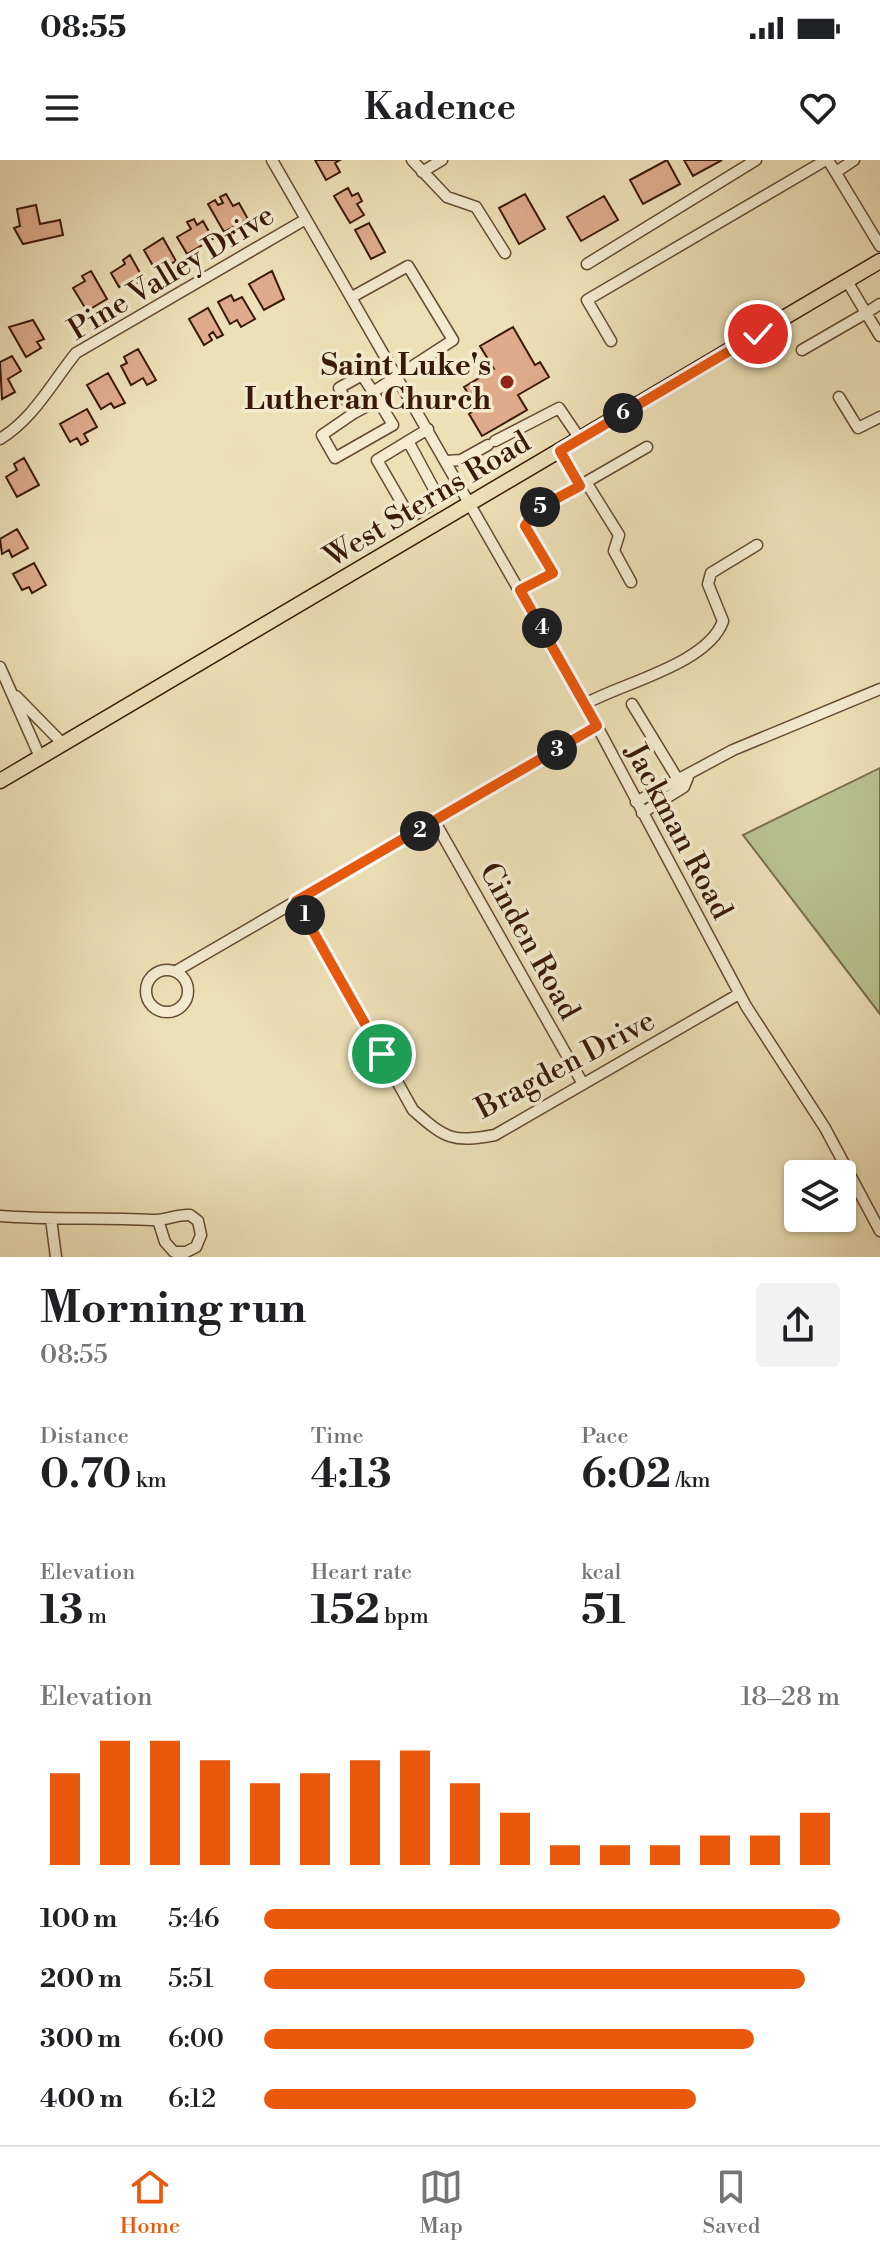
<!DOCTYPE html>
<meta charset="utf-8">
<style>
:root{--surface:#fff;--page:#f2f2f2;--text:#202124;--muted:#757577;--line:#e0e0e0;--accent:#ea580c}
body{margin:0;font-family:"Libre Bodoni",serif;background:var(--page);color:var(--text);height:100vh;display:flex;flex-direction:column;font-size:30px;white-space:nowrap}
*{box-sizing:border-box;margin:0}
p{font-size:26px;color:var(--muted)}
.icon{flex:none;width:44px;height:44px;fill:none;stroke:currentColor;stroke-width:2;stroke-linecap:round;stroke-linejoin:round}
.map{position:relative;height:1097px;overflow:hidden}
.details{display:flex;flex-direction:column;background:var(--surface);flex:1}
.details>*{flex:none}
.buttons{position:absolute;left:784px;top:1000px;display:grid;gap:16px}
.buttons a{display:grid;place-items:center;width:72px;height:72px;border-radius:8px;background:var(--surface);box-shadow:0 2px 6px #0004;font-size:40px}
.pin{position:absolute;display:grid;place-items:center;width:68px;height:68px;color:#fff;margin:-34px;border:4px solid #fff;border-radius:50%;box-shadow:0 2px 8px #0007}
.km{position:absolute;width:40px;height:40px;margin:-20px;border-radius:50%;background:#222;color:#fff;font-size:22px;line-height:40px;text-align:center}
.round{display:grid;place-items:center;flex:none;width:84px;height:84px;border-radius:8px;background:var(--page)}
.headline{display:flex;align-items:center;justify-content:space-between;height:136px;padding:0 40px}
h1{font-size:44px;font-weight:800;line-height:60px}
.figures{display:grid;grid-template-columns:repeat(3,1fr);gap:12px;height:136px;padding:8px 40px}
.figures div{display:grid;align-content:center}
.figures b{font-size:40px;font-weight:800}
.figures small{font-size:22px;font-weight:400}
.figures p{font-size:22px}
.chart{height:224px;padding:16px 40px}
.chart p{display:flex;justify-content:space-between}
.chart svg{width:100%;height:144px;margin-top:8px;stroke:var(--accent);stroke-width:6}
ul{padding:0 40px;list-style:none;font-size:26px}
li{display:grid;grid-template-columns:128px 96px 1fr;align-items:center;height:60px}
li i{height:20px;border-radius:10px;background:var(--accent)}
.status{display:flex;justify-content:space-between;align-items:center;height:56px;padding:0 40px;background:var(--surface);direction:ltr}
.status svg{height:22px;fill:currentColor}
header{display:flex;justify-content:space-between;align-items:center;height:104px;padding:0 40px;background:var(--surface);font-size:36px;font-weight:800}
.tab-bar{display:flex;justify-content:space-around;align-items:center;height:112px;border-top:2px solid var(--line);background:var(--surface);font-size:22px;color:var(--muted)}
.tab-bar a{display:grid;justify-items:center;gap:4px}
.tab-bar .on{color:var(--accent)}
.map>svg:first-child{display:block}
.green{fill:#b8c28e;stroke:#796e4c;stroke-width:2}
.building{fill:#dfab8b;stroke:#3a1909;stroke-width:2}
.lines{fill:none;stroke-linecap:round;stroke-linejoin:round}
.minor-casing{stroke:#674a34;stroke-width:13}
.major-casing{stroke:#3a1909;stroke-width:17}
.minor{stroke:#f3ead0;stroke-width:10}
.major{stroke:#eddfb6;stroke-width:14}
.route-casing{stroke:#fff;stroke-width:16}
.route{stroke:#ea580c;stroke-width:10}
.poi-dot{fill:#8f2418;stroke:#f3ead0;stroke-width:3}
.labels{text-anchor:middle;stroke-width:7;stroke-linejoin:round;paint-order:stroke}
.street-label{font-size:30px;fill:#3a1909;stroke:#f3ead0}
.poi-label{font-size:30px;font-weight:bold;fill:#3a1909;stroke:#f3ead0;text-anchor:end}
</style>
<div class="status"><b>08:55</b><svg viewBox="0 0 49 12"><path d="M0 12V9h3v3zM5 12V6h3v6zM10 12V3h3v9zM15 12V0h3v12zM26 1h20v11H26zM47 4h2v5h-2z"/></svg></div>
<header><svg class="icon" aria-label="menu" viewBox="0 0 24 24"><path d="M4 6h16M4 12h16M4 18h16"/></svg>Kadence<svg class="icon" aria-label="heart" viewBox="0 0 24 24"><path d="M12 20l-8-8c-3-5 5-10 8-4 3-6 11-1 8 4z"/></svg></header>
<div class="map">
<svg width="880" height="1097" viewBox="0 0 880 1097">
<rect width="100%" height="100%" fill="#eddfb6"/>
<filter id="stains"><feTurbulence type="fractalNoise" baseFrequency=".0025" numOctaves="4"/><feColorMatrix values="0 0 0 0 .2 0 0 0 0 .09 0 0 0 0 .02 0 0 0 .5 -.17"/></filter>
<radialGradient id="worn" r=".72"><stop offset=".6" stop-color="#630" stop-opacity="0"/><stop offset="1" stop-color="#630" stop-opacity=".3"/></radialGradient>
<!-- green -->
<path class="green" d="M880,608V854L743,675Z"/>
<!-- building -->
<path class="building" d="M315,0H340L335,3L340,12L326,20Z
M667,0L680,24L643,44L630,20Z
M684,0H722L693,16Z
M348,28L352,36L358,33L362,41L357,44L364,55L350,63L334,36Z
M226,34L233,46L239,43L248,59L224,72L208,44L215,40L218,45L223,43L220,37Z
M525,34L545,69L519,84L499,48Z
M604,36L618,60L581,81L567,57Z
M36,45L40,64L60,60L63,75L23,84L14,68L20,66L17,49Z
M194,59L197,65L203,61L213,79L187,94L177,77L191,69L187,62Z
M369,63L385,92L371,99L355,70Z
M163,78L176,101L167,106L164,100L153,106L144,90Z
M130,95L144,120L129,128L125,123L119,127L111,113L125,104L123,100Z
M91,111L107,139L87,151L73,128L85,121L82,116Z
M272,111L284,139L264,150L249,124Z
M231,135L234,141L242,137L255,159L241,167L237,160L230,164L218,142Z
M208,148L223,175L217,178L213,172L209,175L212,180L204,185L189,159Z
M33,160L44,179L37,182L41,188L26,197L9,167Z
M513,167L535,205L540,202L549,217L518,235L527,250L482,276L469,254L483,245L480,240L474,243L464,227L494,209L480,186Z
M138,189L156,220L147,225L143,218L131,225L121,206L127,203L124,197Z
M12,196L21,211L8,219L15,232L2,239L0,202Z
M108,213L125,243L114,248L111,243L101,249L87,225Z
M87,249L97,267L84,274L88,281L81,285L77,278L70,282L60,264Z
M24,298L39,325L17,337L6,317L17,310L14,304Z
M17,369L28,388L12,397L9,390L2,394L0,379Z
M34,403L46,425L32,433L29,427L22,430L13,414Z"/>
<g class="lines">
<!-- minor casing -->
<g class="minor-casing">
<path id="minor" d="M272,0L597,566L746,846L825,968L880,1071
M412,0L447,37L476,47L505,93
M828,0L880,86
M422,12L442,0
M836,12L854,0
M587,104L756,0
M352,137L408,106L453,180L373,232L362,215L339,228L354,253L322,275L335,298L393,265L373,232
M880,144L866,153L880,176
M611,181L587,140L826,0
M802,190L866,153L847,121
M839,237L858,268L880,257
M354,253L378,240
M0,279C34,258 51,224 76,193L306,59
M408,281L435,331L432,344L416,354L407,352L377,300L428,269
M495,281L559,248L580,279
M447,301L461,300L488,285
M586,322L619,375L614,391L631,422
M581,325L647,287
M520,430L553,413L525,366L535,350L580,326L560,291
M0,507L40,597
M16,536L63,584
M585,544C622,523 708,504 723,461L708,424L711,413L757,385
M632,544L677,618
M636,642L733,590L880,529
M642,653L684,627L688,617
M435,662L583,924
M296,741L413,950C446,979 452,983 495,975L739,834
M146 831a21 21 0 1 1 42 0a21 21 0 1 1-42 0Z
M176,811L597,566
M0,1056C51,1060 102,1057 152,1060C165,1061 176,1054 190,1055L198,1061L201,1075L196,1087L186,1092H174L165,1082L158,1060
M51,1059L56,1097"/>
</g>
<!-- major casing -->
<g class="major-casing">
<path id="major" d="M0,621L880,101"/>
</g>
<!-- minor -->
<use href="#minor" class="minor"/>
<!-- major -->
<use href="#major" class="major"/>
</g>
<g class="lines">
<!-- route casing -->
<g class="route-casing">
<path id="route" d="M382,894L296,741L597,566L520,430L553,413L525,366L535,350L580,326L560,291L758,174"/>
</g>
<!-- route -->
<use href="#route" class="route"/>
</g>
<!-- markers -->
<circle class="poi-dot" cx="507" cy="222" r="8"/>
<g class="labels">
<!-- street labels -->
<g class="street-label">
<text transform="translate(171 112) rotate(-31)" y="10">Pine Valley Drive</text>
<text transform="translate(427 339) rotate(-31)" y="10">West Sterns Road</text>
<text transform="translate(679 671) rotate(62)" y="10">Jackman Road</text>
<text transform="translate(530 781) rotate(61)" y="10">Cinden Road</text>
<text transform="translate(565 904) rotate(-28)" y="10">Bragden Drive</text>
</g>
<!-- poi labels -->
<g class="poi-label">
<text x="491" y="215">Saint Luke's<tspan x="491" dy="34">Lutheran Church</tspan></text>
</g>
</g>
<rect width="100%" height="100%" filter="url(#stains)"/>
<rect width="100%" height="100%" fill="url(#worn)"/>
</svg>
<div class="buttons">
<a><svg class="icon" aria-label="layers" viewBox="0 0 24 24"><path d="M12 4l9 5-9 5-9-5zM3 14l9 5 9-5"/></svg></a>
</div>
<div class="pin" style="left:382px;top:894px;background:#1e9e55"><svg class="icon" aria-label="arrive" viewBox="0 0 24 24"><path d="M6 21V4h12l-3 4 3 4H6"/></svg></div>
<div class="pin" style="left:758px;top:174px;background:#d93025"><svg class="icon" aria-label="check" viewBox="0 0 24 24"><path d="M5 12l5 5 9-10"/></svg></div>
<b class="km" style="left:305px;top:755px">1</b>
<b class="km" style="left:420px;top:671px">2</b>
<b class="km" style="left:557px;top:590px">3</b>
<b class="km" style="left:542px;top:468px">4</b>
<b class="km" style="left:540px;top:347px">5</b>
<b class="km" style="left:623px;top:253px">6</b>
</div>
<section class="details">
<div class="headline"><div><h1>Morning run</h1><p>08:55</p></div><a class="round"><svg class="icon" aria-label="share" viewBox="0 0 24 24"><path d="M12 15V3M7 8l5-5 5 5M5 13v7h14v-7"/></svg></a></div>
<div class="figures">
<div><p>Distance</p><b>0.70<small> km</small></b></div>
<div><p>Time</p><b>4:13</b></div>
<div><p>Pace</p><b>6:02<small> /km</small></b></div>
</div>
<div class="figures">
<div><p>Elevation</p><b>13<small> m</small></b></div>
<div><p>Heart rate</p><b>152<small> bpm</small></b></div>
<div><p>kcal</p><b>51</b></div>
</div>
<div class="chart"><p><span>Elevation</span>18–28 m</p>
<svg viewBox="0 0 160 44" preserveAspectRatio="none"><path d="M5 44V16M15 44V6M25 44V6M35 44V12M45 44V19M55 44V16M65 44V12M75 44V9M85 44V19M95 44V28M105 44V38M115 44V38M125 44V38M135 44V35M145 44V35M155 44V28"/></svg>
</div>
<ul>
<li><b>100 m</b>5:46<i style="width:100%"></i></li>
<li><b>200 m</b>5:51<i style="width:94%"></i></li>
<li><b>300 m</b>6:00<i style="width:85%"></i></li>
<li><b>400 m</b>6:12<i style="width:75%"></i></li>
</ul>
</section>
<nav class="tab-bar">
<a class="on"><svg class="icon" aria-label="home" viewBox="0 0 24 24"><path d="M3 11l9-7 9 7M6 9v11h12V9"/></svg>Home</a>
<a><svg class="icon" aria-label="map" viewBox="0 0 24 24"><path d="M3 6l6-2 6 2 6-2v14l-6 2-6-2-6 2zM9 4v14M15 6v14"/></svg>Map</a>
<a><svg class="icon" aria-label="saved" viewBox="0 0 24 24"><path d="M7 4h10v16l-5-4-5 4z"/></svg>Saved</a>
</nav>
